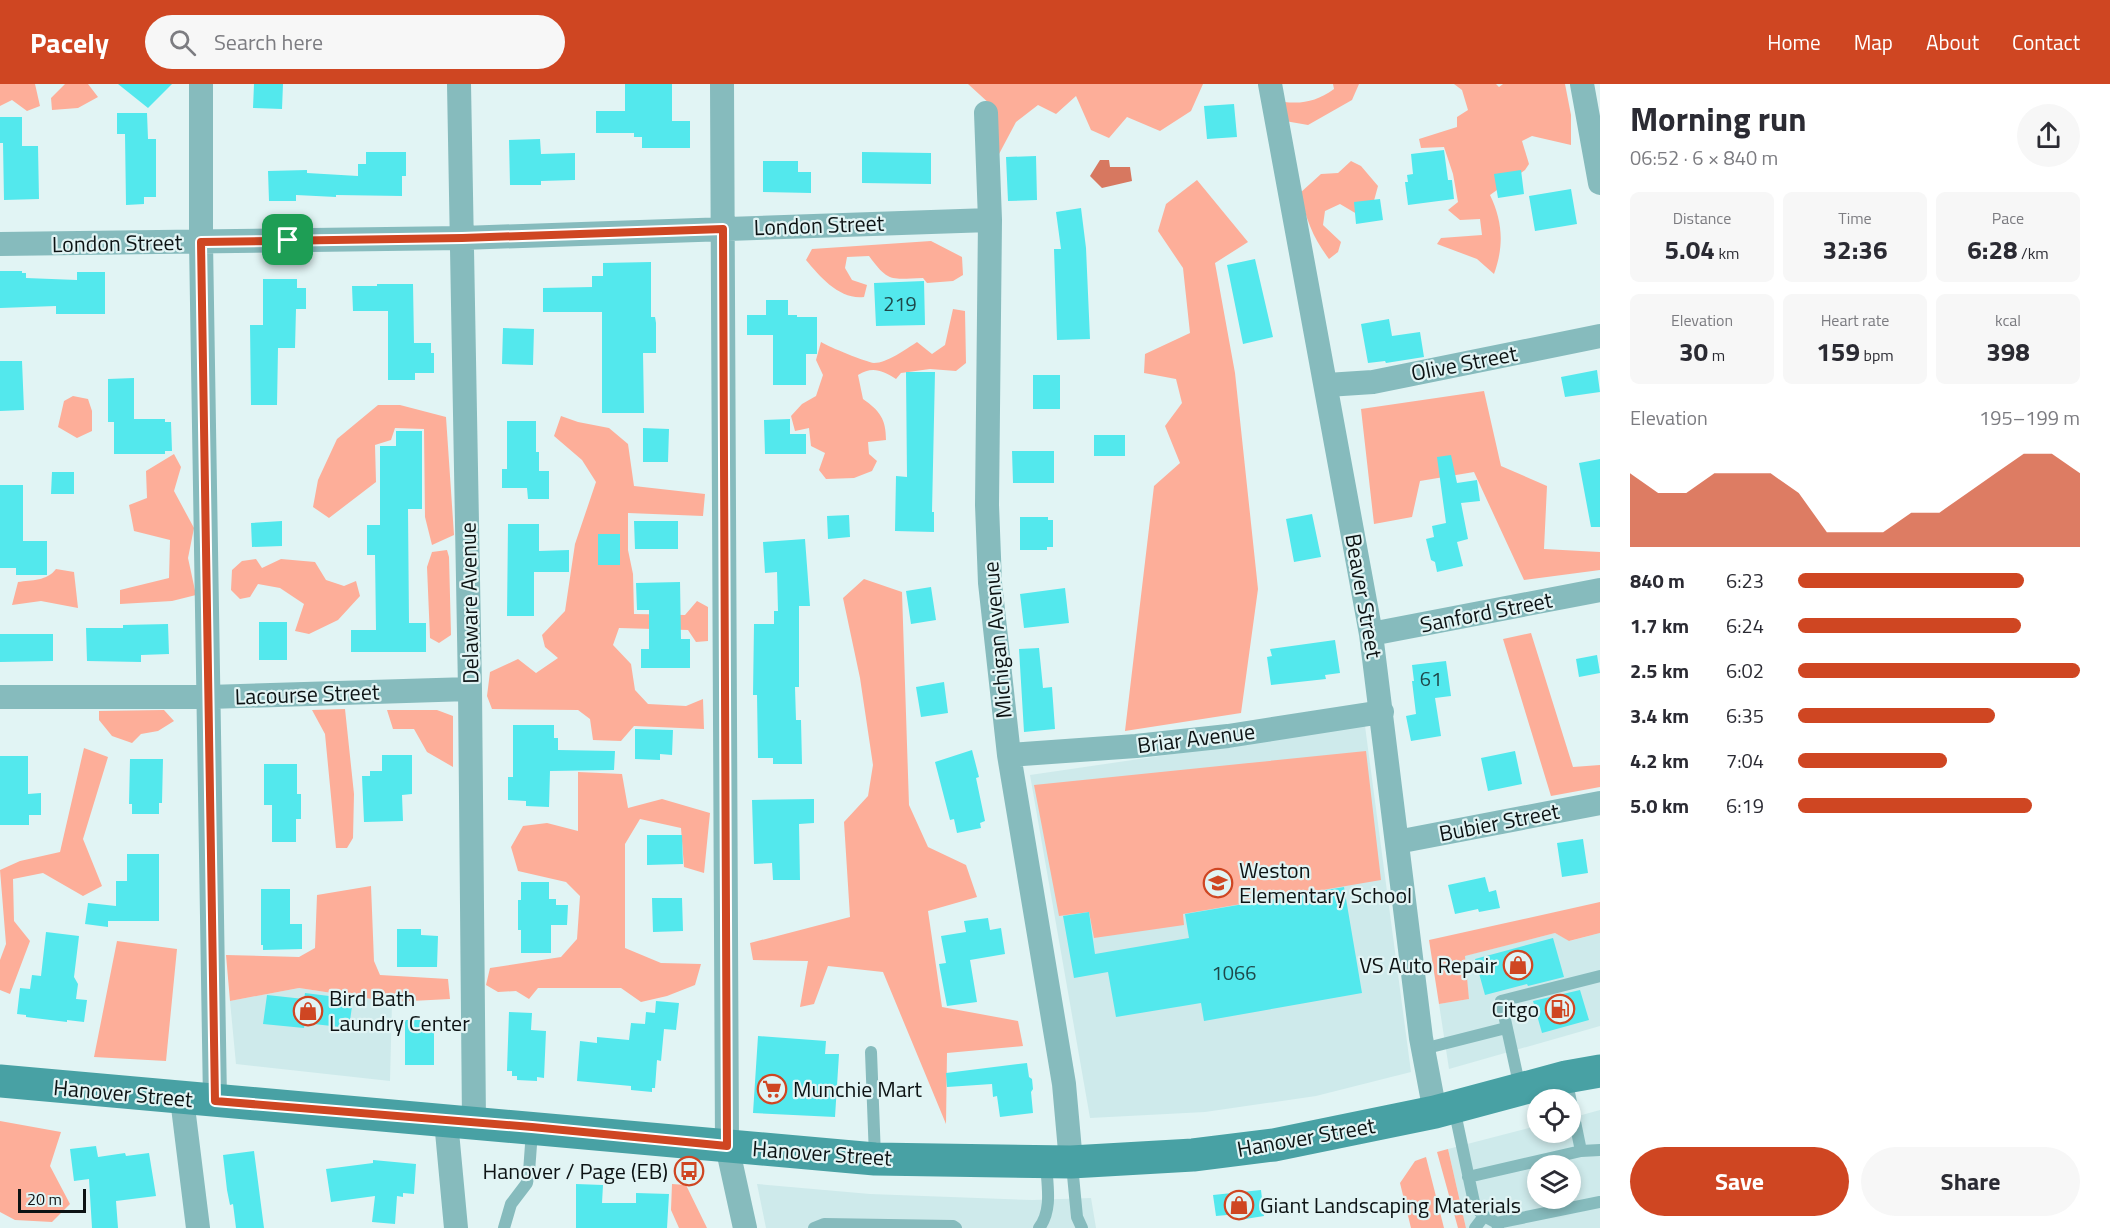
<!DOCTYPE html>
<meta charset="utf-8">
<style>
:root{--surface:#fff;--page:#f7f7f7;--text:#2b2b33;--muted:#7c7c81;--accent:#cf4622}
body{margin:0;font-family:"Titillium Web",sans-serif;background:var(--page);color:var(--text);height:100vh;display:flex;flex-direction:column;font-size:22px;white-space:nowrap}
*{box-sizing:border-box;margin:0}
p{font-size:20px;color:var(--muted)}
.icon{flex:none;width:33px;height:33px;fill:none;stroke:currentColor;stroke-width:2;stroke-linecap:round;stroke-linejoin:round}
.map{position:relative;flex:1;overflow:hidden}
.sheet{display:flex;flex-direction:column;background:var(--surface);width:510px}
.sheet>*{flex:none}
.controls{position:absolute;left:1527px;top:1005px;display:grid;gap:12px}
.controls a{display:grid;place-items:center;width:54px;height:54px;border-radius:50%;background:var(--surface);box-shadow:0 3px 9px #0003;font-size:30px}
.scale{position:absolute;left:18px;bottom:15px;width:68px;box-sizing:border-box;padding-left:6px;border:3px solid #0d1314;border-top:0;font-size:16px;line-height:21px;white-space:nowrap;color:#0d1314;-webkit-text-stroke:4px #e1f4f4;paint-order:stroke}
.pin{position:absolute;display:grid;place-items:center;width:51px;height:51px;color:#fff;margin:-26px;border-radius:12px;box-shadow:0 3px 9px #0006}
.round{display:grid;place-items:center;flex:none;width:63px;height:63px;border-radius:32px;background:var(--page)}
.overview{display:flex;align-items:center;justify-content:space-between;height:102px;padding:0 30px}
h1{font-size:33px;font-weight:700;line-height:45px}
.stats{display:grid;grid-template-columns:repeat(3,1fr);gap:9px;height:102px;padding:6px 30px}
.stats div{display:grid;align-content:center;border-radius:9px;background:var(--page);text-align:center}
.stats b{font-size:26px;font-weight:700}
.stats small{font-size:16px;font-weight:400}
.stats p{font-size:16px}
.chart{height:168px;padding:12px 30px}
.chart p{display:flex;justify-content:space-between}
.chart svg{width:100%;height:108px;margin-top:6px;fill:var(--accent);opacity:.7}
.button{display:flex;gap:12px;margin-top:auto;padding:12px 30px}
.button a{flex:1;height:69px;border-radius:36px;background:var(--accent);color:#fff;font-size:24px;font-weight:700;line-height:69px;text-align:center}
.button a+a{background:var(--page);color:var(--text)}
ul{padding:0 30px;list-style:none;font-size:20px}
li{display:grid;grid-template-columns:96px 72px 1fr;align-items:center;height:45px}
li i{height:15px;border-radius:8px;background:var(--accent)}
header{display:flex;align-items:center;gap:36px;box-sizing:border-box;height:84px;padding:0 30px;background:var(--accent);color:#fff}
header strong{font-size:28px}
nav{display:flex;gap:33px;margin-inline-start:auto;font-size:21px}
.search{width:420px;height:54px;background:var(--page);display:flex;align-items:center;gap:15px;box-sizing:border-box;padding:0 21px;border-radius:33px;color:var(--muted);font-size:22px}
main{display:flex;flex:1;min-height:0}
.map>svg:first-child{display:block}
.built{fill:#ceeaeb;fill-rule:evenodd}
.green{fill:#fdae99}
.water{fill:#d77860}
.building{fill:#53e8ed}
.lines{fill:none;stroke-linecap:round;stroke-linejoin:round}
.lane{stroke:#86bbbd;stroke-width:12}
.street{stroke:#86bbbd;stroke-width:24}
.secondary{stroke:#48a1a4;stroke-width:33}
.route-casing{stroke:#fff;stroke-width:12}
.route{stroke:#cf4622;stroke-width:8}
.labels{text-anchor:middle;stroke-width:4.5;stroke-linejoin:round;paint-order:stroke}
.number-label{font-size:20px;fill:#1e484a}
.street-label{font-size:22px;fill:#0d1314;stroke:#e1f4f4}
.poi-label{font-size:22px;fill:#0d1314;stroke:#e1f4f4;text-anchor:start}
</style>
<header>
<strong>Pacely</strong>
<div class="search"><svg class="icon" aria-label="search" viewBox="0 0 24 24"><circle cx="10" cy="10" r="6"/><path d="M15 15l6 6"/></svg>Search here</div>
<nav><a>Home</a><a>Map</a><a>About</a><a>Contact</a></nav>
</header>
<main>
<div class="map">
<svg width="1600" height="1144" viewBox="0 0 1600 1144">
<rect width="100%" height="100%" fill="#e1f4f4"/>
<!-- built -->
<path class="built" d="M1365,642L1411,988L1316,1012L1205,1028L1090,1034L1030,691Z
M1555,849L1570,857L1600,849V942L1449,985L1439,920L1469,915L1464,872Z
M299,904L392,918L390,997L236,980L230,917Z
M1600,1026V1144H1466L1448,1065L1537,1042L1538,1048H1570L1571,1034ZM1538,1082H1570V1114H1538Z
M757,1100L870,1110L1032,1116L1091,1114L1096,1144H766Z"/>
<!-- green -->
<path class="green" d="M0,0H35L40,22L27,27L12,16L0,22Z
M65,0H88L98,13L78,24L52,26L51,14Z
M968,0H1203L1191,27L1160,47L1127,33L1109,54L1091,46L1076,12L1056,30L1038,21L1016,38L999,70L991,21Z
M1333,0H1359L1352,16L1308,41L1285,37L1284,18C1304,20 1317,17 1334,5Z
M1454,0H1496L1499,3L1503,0H1565L1571,31V61L1532,52L1522,57L1529,80L1525,86L1490,111C1503,138 1504,162 1494,190L1477,175L1437,160L1441,154L1482,151L1480,135L1460,136L1448,126L1458,118L1453,90L1444,63L1421,64L1419,55L1457,43V33L1468,26L1462,6Z
M1351,77L1361,82L1378,102L1372,124L1362,133L1340,120L1325,127L1323,141L1341,158L1338,168L1329,175C1313,154 1306,135 1300,109L1321,90L1338,89Z
M1197,96L1248,158L1215,179L1235,289L1258,505L1241,629L1125,647L1154,402L1180,379L1165,342L1182,319L1176,295L1144,289L1145,270L1190,249L1183,184L1158,147L1166,120Z
M931,157L962,173L963,191L953,197L927,199L923,194C891,195 889,199 869,172L847,173L845,184L852,196L867,201L864,213C840,216 820,193 806,176L812,165Z
M953,225L965,227L966,279L956,287L930,285L901,289L896,295C882,286 872,282 858,291L863,315C880,327 886,335 886,356L868,358L869,370L877,377L872,387L854,394L826,395L819,386L825,369L811,362L809,344L795,347L791,332L802,320L816,312L823,291L816,276L821,258C829,263 866,278 874,279C887,279 906,265 917,258L932,270L945,261Z
M1484,307L1501,382L1547,402L1544,465L1600,468V486L1524,496L1474,388L1420,397L1412,433L1374,440L1361,325Z
M73,312L88,315L92,327V347L77,354L58,343L64,317Z
M378,321H400L446,333L454,451L432,461L425,433L424,345L395,344L391,356L375,361L376,398L329,434L313,423L318,396L337,355Z
M561,332L578,338L609,344L628,360L634,402L705,410L703,432L628,429V466L633,490L634,530L685,531L697,517L708,523V557L696,558L688,546L619,544L613,561L631,580L635,606L648,620L686,622L703,615L704,645L634,642L621,657L593,656L590,635L578,626L492,625L487,612L490,588L518,575L536,589L558,574L545,563L542,551L565,527L575,460L596,398L582,376L554,352Z
M174,370L181,383L174,407L194,444L188,474L196,511L172,517L120,520V506L169,494L170,456L134,447L129,421L147,414L146,387Z
M447,466L449,473L451,551L439,559L430,554L427,483L432,468Z
M256,475L262,484L281,475L315,478L326,496L344,502L356,497L360,512L338,536L309,550L295,547L304,520L280,504L258,500L250,513L240,515L231,506L232,486L242,477Z
M56,485L74,488L78,524L41,517L12,521L18,498C32,496 47,497 56,485Z
M864,495L902,508L909,721L928,763L966,781L977,813L928,827L942,923L1018,937L1023,962L947,969L946,1040L883,888L828,882L814,920L800,923L808,877L753,876L750,859L850,833L844,738L868,712L873,681L860,594L843,514Z
M1531,549L1573,683L1600,681V703L1551,712L1503,555Z
M345,625L354,710L353,754L347,764H336L325,650L312,626Z
M164,626L174,637L158,647L141,650L132,659L112,652L99,636V627Z
M387,626H437L453,632V683L427,668L414,645H393Z
M84,664L108,673L83,755L102,802L83,812L43,789L13,795L14,837L30,857L10,910L0,906V876L6,860L0,786L20,777L60,768Z
M1366,667L1381,796L1183,830L1184,841L1094,854L1089,828L1059,832L1034,701Z
M578,688L622,690L628,724L662,715L710,729L704,789L684,783L681,744L640,735L625,760V864L661,879L701,880L695,901L667,912L641,918L621,904H538L529,915L516,907L498,908L486,901L490,884L561,873L577,855L580,812L566,798L518,787L511,763L523,742L547,739L578,747Z
M371,802L374,877L380,891L448,895L450,915L392,918L299,904L230,917L226,871L299,873L315,864L317,811Z
M1600,818V849L1569,857L1555,849L1465,872L1469,915L1439,920L1429,856Z
M117,857L177,865L166,977L94,973Z
M0,1037L61,1048L50,1082L70,1120L52,1138L15,1136L0,1128Z
M1448,1065L1466,1144H1458L1437,1068Z
M1426,1073L1444,1144H1411L1400,1099L1415,1077Z
M672,1100L686,1101L707,1144H679L671,1126Z"/>
<!-- water -->
<path class="water" d="M1100,76H1109L1110,83H1130L1132,97L1102,104L1090,92Z"/>
<!-- building -->
<path class="building" d="M118,0H172L148,24Z
M254,0H283L282,25L253,24Z
M625,0H672V37H690V64H642V53H634V49H596V27H625Z
M1234,20L1237,53L1207,55L1204,22Z
M117,29H147L148,55H156V113H144V120L126,121L125,50H117Z
M0,33H22V62H38L39,115L4,116L3,59H0Z
M540,55L541,70L575,69V96L541,97V101H510L509,56Z
M1444,66L1448,96H1452L1454,115L1408,121L1405,98H1408L1407,91L1413,90L1411,70Z
M366,68H406V92H402V112L336,111V113L296,111V117H269L268,87L307,86V89L358,92V80H366Z
M862,68L931,69V100L862,99Z
M1036,72L1037,116L1008,117L1006,73Z
M763,77H798V88H811V109L763,108Z
M1521,86L1524,110L1498,114L1494,90Z
M1571,105L1577,140L1535,147L1529,112Z
M1380,115L1383,136L1356,140L1354,118Z
M1081,124L1086,164L1090,255L1057,256L1054,165H1061L1056,128Z
M1255,175L1273,253L1243,260L1227,181Z
M651,178V233H655L656,239V269H643L644,329H602V228H543V204L592,203V192H603V179Z
M0,187H22V189H26V194L77,196V188H105V230H56V222L0,224Z
M263,195H297V204H306V225H296L295,264H278L277,321H251L250,241H263Z
M924,197L925,241L876,242L874,199Z
M377,200H413L414,259H431V269H434V289H415V296H388V227H353L352,202H377Z
M766,216H788V231H797V233H817V270H806V301H773V251H747V231H766Z
M1389,235L1392,252L1420,248L1424,273L1386,279L1385,277L1368,279L1361,240Z
M503,244L534,245L533,281L502,280Z
M0,277H22L24,326L0,327Z
M1597,286L1600,308L1565,313L1561,293Z
M906,288H935L932,428H934V448L895,447L896,392L907,393Z
M1033,291H1060V325H1033Z
M134,294V335H165V338H171L172,367H165V370H114V338H108V295Z
M790,335V350H806V370H765L764,336Z
M507,337H536V368H539V387H549V415H528L527,404H502V385H507Z
M643,344L669,345L668,378H643Z
M396,347H422V425H408L409,539H426V568H351V546H376L375,471H367V441H380V362H396Z
M1094,351H1125V372H1094Z
M1012,367H1054V399H1013Z
M1451,371L1457,399L1477,396L1480,417L1461,419L1468,455L1457,458L1463,482L1437,488L1435,478L1431,476L1426,455L1434,453L1432,442L1446,439L1437,373Z
M1600,375V443H1591L1579,379Z
M52,388H74V410H51Z
M0,401H23V457H47V491H16V484H0Z
M1312,430L1321,473L1294,478L1286,435Z
M849,431L850,453L828,455L827,432Z
M1020,433H1048V436H1053V463H1047V466H1020Z
M282,437V462L252,463L251,439Z
M634,437H678V465H635Z
M508,440H539V467L569,466V488H534V532H507Z
M598,450H620V481H598Z
M805,455L810,522H799V603H795L796,636H801L802,680H773V674H758L757,611H753L754,540H774V527H778L777,488L765,489L763,458Z
M680,498L681,555H690V584H641V565H649V526H637L636,499Z
M931,503L936,536L911,540L906,507Z
M1065,504L1069,539L1024,544L1020,510Z
M259,538H287V576H259Z
M168,540L169,570L141,571V578L87,577L86,544H123V541Z
M0,550H53V577L0,578Z
M1335,556L1340,589L1325,591L1326,595L1271,601L1267,573L1272,572L1270,565Z
M1039,564L1043,604L1052,603L1055,645L1024,648L1019,565Z
M1597,571L1600,589L1579,593L1576,575Z
M1446,577L1451,612L1435,614L1441,652L1411,657L1406,632L1416,630L1412,597H1414L1412,581Z
M944,598L948,629L921,633L916,603Z
M513,641H554V654H558V666L615,667L614,686L550,687L549,723L526,722V717L508,716V693H513Z
M635,645L673,646L672,671L660,670V676L635,675Z
M972,666L979,693L976,694L985,737L980,739L981,744L957,749L954,735L950,736L935,678Z
M1515,667L1522,700L1488,707L1481,674Z
M382,671H412V710L402,711L403,737L364,738L362,692H370V687H382Z
M0,672H28V710L41,709V731H29V741H0Z
M130,675H163L162,719H159V730H132V720H129Z
M264,680H297V710H301V735H296V758H272V721H264Z
M814,715V739L799,740L800,796H773L772,779L754,780L752,716Z
M647,751H682L683,780L647,781Z
M1583,755L1588,789L1562,793L1557,759Z
M127,770H159V837H108V843L85,840L88,819L116,822V797H127Z
M1485,793L1489,808L1496,806L1500,824L1479,828L1478,825L1455,830L1448,801Z
M521,798H549V815H556V821H568L567,841H551V869H521V846H518V816H521Z
M1344,803L1362,909L1204,937L1201,919L1116,933L1108,888L1074,894L1063,832L1089,828L1095,870L1189,854L1185,830Z
M261,805H290V840H302V865L263,866V861H261Z
M652,814H682L683,847L653,848Z
M988,834L990,846L1001,844L1005,870L970,876L977,918L947,922L939,880L946,879L941,852L966,848L964,837Z
M397,845H421V851L438,852L437,883H397Z
M46,848L79,852L74,893L78,900L76,915L87,916L84,938L67,936V938L26,933V931L17,930L20,904L30,905L32,891L41,892Z
M1553,854L1564,893L1528,902L1527,900L1485,911L1475,875Z
M1580,906L1589,936L1542,949L1533,917Z
M305,909L353,915L349,944L305,939L304,944L263,940L267,911L304,915Z
M656,917L679,919L676,946L664,945L661,977L657,976L655,1004H652V1008L631,1006V1002L577,997L580,957L597,959V953L629,956L631,939L645,940L646,928L655,929Z
M509,928L532,929L531,946L546,947L544,994L537,993V997L517,996V992H512V987H507Z
M405,936H434V981H405Z
M758,952L826,957L825,970H839L835,1033L753,1029Z
M1027,979L1029,993L1032,995L1033,1005L1031,1008L1033,1029L1000,1033L997,1012L993,1013L992,1000L947,1003L946,989Z
M96,1062L98,1073L125,1069L126,1072L149,1069L156,1112L116,1117L118,1144H92L89,1095L74,1097L70,1065Z
M254,1067L264,1144H236L233,1120L230,1121L227,1106L223,1071Z
M373,1076L416,1080L414,1110L403,1109V1113L397,1112L395,1140L372,1138L375,1112L331,1118L326,1085L373,1079Z
M576,1100L603,1101L602,1119H636V1109L669,1110L667,1144H576Z
M1261,1106L1264,1132L1239,1136L1238,1130L1216,1132L1213,1111Z"/>
<g class="lines">
<!-- lane -->
<path class="lane" d="M1423,965L1506,944
M871,968L875,1073
M1566,994L1581,1067
M1520,1004L1501,917L1600,892
M1454,1024L1475,1123L1484,1132L1497,1139L1498,1144
M1072,1081L1077,1133L1082,1144
M1468,1093L1581,1067L1600,1066
M1497,1139L1600,1118
M504,1144L511,1120L527,1099L529,1088L532,1047
M814,1144L824,1140L953,1142L956,1144
M1039,1144C1053,1126 1047,1100 1046,1079
M1475,1144L1484,1132"/>
<!-- street -->
<path class="street" d="M201,0V158L215,1017
M459,0L470,605L474,1039
M722,0L727,1062L745,1144
M1270,0L1371,550L1421,954L1435,1028
M1582,0L1600,99
M986,29L990,136L987,421L990,499L1009,671L1064,1000L1071,1078
M0,160L462,154L990,136
M1327,301L1373,298L1600,252
M1371,550L1600,506
M0,613H209L470,605
M1009,671L1136,662L1228,652L1382,628
M1397,758L1600,719
M182,1015L198,1144
M446,1037L456,1144"/>
<!-- secondary -->
<path class="secondary" d="M0,997L875,1075L1071,1078L1193,1071L1274,1061L1435,1028L1566,993L1600,987"/>
</g>
<g class="lines">
<!-- route casing -->
<g class="route-casing">
<path id="route" d="M723,145L727,1062L532,1043L215,1017L201,158L462,154Z"/>
</g>
<!-- route -->
<use href="#route" class="route"/>
</g>
<!-- icons -->
<defs>
<g id="school-ring" transform="scale(1.5)"><circle r="9.5" fill="#e1f4f4" stroke="#cf4622" stroke-width="1.5"/><path d="M0-5L7-2L0 1L-7-2ZM-4 1L0 2.5L4 1V4Q0 6-4 4Z" fill="#cf4622"/></g>
<g id="shop-ring" transform="scale(1.5)"><circle r="9.5" fill="#e1f4f4" stroke="#cf4622" stroke-width="1.5"/><path d="M-5-2.5h2.3a2.7 3.5 0 0 1 5.4 0H5L5.5 6h-11ZM-1.5-2.5h3a1.5 2.3 0 0 0-3 0Z" fill="#cf4622"/></g>
<g id="fuel-ring" transform="scale(1.5)"><circle r="9.5" fill="#e1f4f4" stroke="#cf4622" stroke-width="1.5"/><path d="M-5.5-6h7V0h2V4h1.3V-2.5L3-4.5l.8-.8L6-3V5H2.5V1h-1V6h-7ZM-4.2-4.7v3.2H.2V-4.7Z" fill="#cf4622"/></g>
<g id="supermarket-ring" transform="scale(1.5)"><circle r="9.5" fill="#e1f4f4" stroke="#cf4622" stroke-width="1.5"/><path d="M-6-5.5h2.5l.6 2H6L4.5 2H-2.5L-4.4-4H-6ZM-1.5 3.2a1.3 1.3 0 1 0 .1 0ZM3 3.2a1.3 1.3 0 1 0 .1 0Z" fill="#cf4622"/></g>
<g id="bus-ring" transform="scale(1.5)"><circle r="9.5" fill="#e1f4f4" stroke="#cf4622" stroke-width="1.5"/><path d="M-5-6H5V4H4V6H2V4H-2V6H-4V4H-5ZM-3.5-4V0h7V-4ZM-3.5 1.2v1.5H-2V1.2ZM2 1.2v1.5H3.5V1.2Z" fill="#cf4622"/></g>
</defs>
<g fill-rule="evenodd">
<use href="#school-ring" x="1218" y="799"/>
<use href="#shop-ring" x="1518" y="881"/>
<use href="#fuel-ring" x="1560" y="925"/>
<use href="#shop-ring" x="308" y="927"/>
<use href="#supermarket-ring" x="772" y="1005"/>
<use href="#bus-ring" x="689" y="1087"/>
<use href="#shop-ring" x="1239" y="1121"/>
</g>
<g class="labels">
<!-- number labels -->
<g class="number-label">
<text x="900" y="227">219</text>
<text x="1431" y="602">61</text>
<text x="1234" y="896">1066</text>
</g>
<!-- street labels -->
<g class="street-label">
<text transform="translate(819 141) rotate(-2)" y="8">London Street</text>
<text transform="translate(117 159) rotate(-1)" y="8">London Street</text>
<text transform="translate(1464 279) rotate(-11)" y="8">Olive Street</text>
<text transform="translate(1364 512) rotate(80)" y="8">Beaver Street</text>
<text transform="translate(469 519) rotate(-91)" y="8">Delaware Avenue</text>
<text transform="translate(1486 528) rotate(-11)" y="8">Sanford Street</text>
<text transform="translate(997 556) rotate(-95)" y="8">Michigan Avenue</text>
<text transform="translate(307 610) rotate(-2)" y="8">Lacourse Street</text>
<text transform="translate(1196 654) rotate(-7)" y="8">Briar Avenue</text>
<text transform="translate(1499 738) rotate(-11)" y="8">Bubier Street</text>
<text transform="translate(123 1009) rotate(5)" y="8">Hanover Street</text>
<text transform="translate(1306 1053) rotate(-10)" y="8">Hanover Street</text>
<text transform="translate(822 1069) rotate(4)" y="8">Hanover Street</text>
</g>
<!-- poi labels -->
<g class="poi-label">
<text x="1239" y="794">Weston<tspan x="1239" dy="25">Elementary School</tspan></text>
<text x="1497" y="889" text-anchor="end">VS Auto Repair</text>
<text x="329" y="922">Bird Bath<tspan x="329" dy="25">Laundry Center</tspan></text>
<text x="1539" y="933" text-anchor="end">Citgo</text>
<text x="793" y="1013">Munchie Mart</text>
<text x="668" y="1095" text-anchor="end">Hanover / Page (EB)</text>
<text x="1260" y="1129">Giant Landscaping Materials</text>
</g>
</g>
</svg>
<div class="controls">
<a><svg class="icon" aria-label="locate" viewBox="0 0 24 24"><circle cx="12" cy="12" r="6"/><path d="M12 2v4M12 18v4M2 12h4M18 12h4"/></svg></a>
<a><svg class="icon" aria-label="layers" viewBox="0 0 24 24"><path d="M12 4l9 5-9 5-9-5zM3 14l9 5 9-5"/></svg></a>
</div>
<div class="scale">20 m</div>
<div class="pin" style="left:288px;top:156px;background:#1e9e55"><svg class="icon" aria-label="arrive" viewBox="0 0 24 24"><path d="M6 21V4h12l-3 4 3 4H6"/></svg></div>
</div>
<section class="sheet">
<div class="overview"><div><h1>Morning run</h1><p>06:52 · 6 × 840 m</p></div><a class="round"><svg class="icon" aria-label="share" viewBox="0 0 24 24"><path d="M12 15V3M7 8l5-5 5 5M5 13v7h14v-7"/></svg></a></div>
<div class="stats">
<div><p>Distance</p><b>5.04<small> km</small></b></div>
<div><p>Time</p><b>32:36</b></div>
<div><p>Pace</p><b>6:28<small> /km</small></b></div>
</div>
<div class="stats">
<div><p>Elevation</p><b>30<small> m</small></b></div>
<div><p>Heart rate</p><b>159<small> bpm</small></b></div>
<div><p>kcal</p><b>398</b></div>
</div>
<div class="chart"><p><span>Elevation</span>195–199 m</p>
<svg viewBox="0 0 160 44" preserveAspectRatio="none"><path d="M0 44V14L10 22L20 22L30 14L40 14L50 14L60 22L70 38L80 38L90 38L100 30L110 30L120 22L130 14L140 6L150 6L160 14V44z"/></svg>
</div>
<ul>
<li><b>840 m</b>6:23<i style="width:80%"></i></li>
<li><b>1.7 km</b>6:24<i style="width:79%"></i></li>
<li><b>2.5 km</b>6:02<i style="width:100%"></i></li>
<li><b>3.4 km</b>6:35<i style="width:70%"></i></li>
<li><b>4.2 km</b>7:04<i style="width:53%"></i></li>
<li><b>5.0 km</b>6:19<i style="width:83%"></i></li>
</ul>
<div class="button"><a>Save</a><a>Share</a></div>
</section>
</main>
